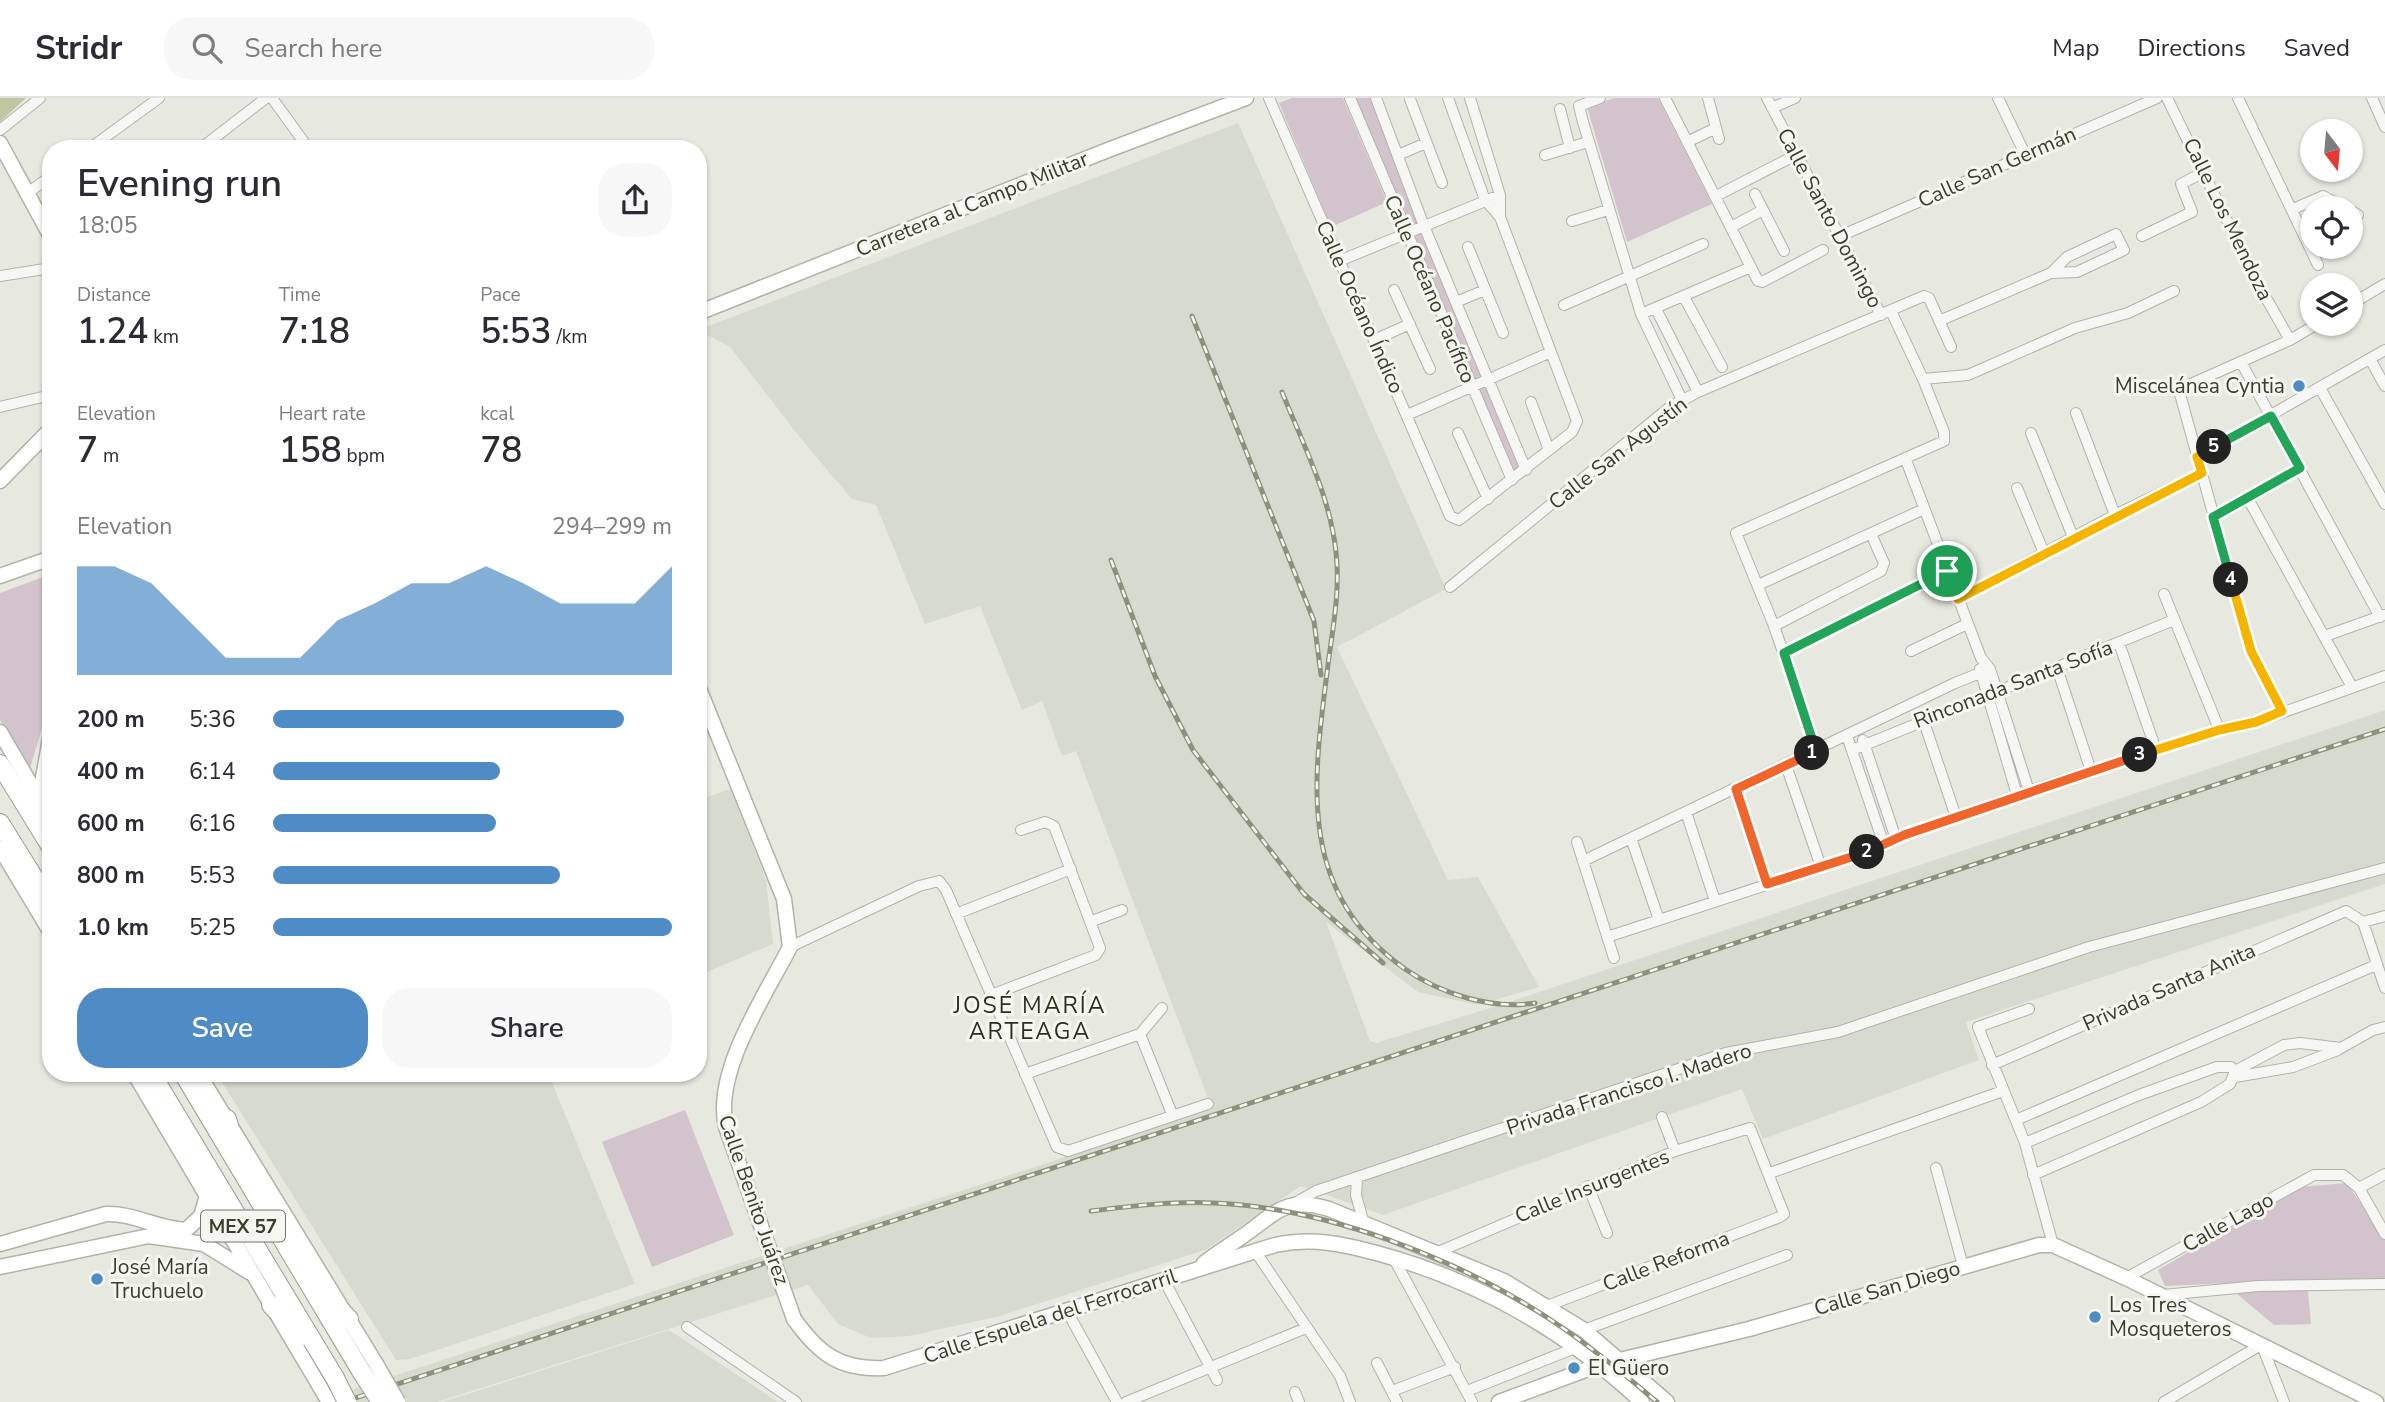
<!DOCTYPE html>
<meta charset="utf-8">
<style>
:root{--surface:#fff;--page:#f7f7f7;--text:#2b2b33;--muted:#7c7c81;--line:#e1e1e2;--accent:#4f8cc5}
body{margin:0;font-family:"Nunito Sans",sans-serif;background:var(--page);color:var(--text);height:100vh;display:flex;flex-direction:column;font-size:26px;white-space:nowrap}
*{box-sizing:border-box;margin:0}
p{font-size:23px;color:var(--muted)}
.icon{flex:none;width:38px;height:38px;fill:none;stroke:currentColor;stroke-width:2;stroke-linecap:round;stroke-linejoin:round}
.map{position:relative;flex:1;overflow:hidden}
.drawer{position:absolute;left:42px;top:42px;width:665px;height:942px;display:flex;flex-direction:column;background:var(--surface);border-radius:28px;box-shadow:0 2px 5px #0004}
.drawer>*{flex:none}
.needle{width:46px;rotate:164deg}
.controls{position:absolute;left:2300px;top:21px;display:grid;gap:14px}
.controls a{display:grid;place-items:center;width:63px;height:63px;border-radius:50%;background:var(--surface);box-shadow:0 2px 5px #0004;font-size:35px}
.pin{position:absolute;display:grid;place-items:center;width:60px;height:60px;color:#fff;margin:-30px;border:4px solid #fff;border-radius:50%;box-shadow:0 2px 7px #0007}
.km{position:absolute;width:35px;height:35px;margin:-18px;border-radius:50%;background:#222;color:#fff;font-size:19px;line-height:35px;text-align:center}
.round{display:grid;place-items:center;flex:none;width:74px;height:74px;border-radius:28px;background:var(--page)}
.summary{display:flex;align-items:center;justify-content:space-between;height:119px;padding:0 35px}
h1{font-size:38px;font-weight:600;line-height:52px}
.figures{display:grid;grid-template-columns:repeat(3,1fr);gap:10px;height:119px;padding:7px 35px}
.figures div{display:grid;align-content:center}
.figures b{font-size:35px;font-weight:600}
.figures small{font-size:19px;font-weight:400}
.figures p{font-size:19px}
.chart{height:196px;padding:14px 35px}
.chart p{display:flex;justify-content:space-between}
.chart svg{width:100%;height:126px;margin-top:7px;fill:var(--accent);opacity:.7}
.primary-button{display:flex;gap:14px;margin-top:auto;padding:14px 35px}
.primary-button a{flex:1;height:80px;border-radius:28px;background:var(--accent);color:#fff;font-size:28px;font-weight:600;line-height:80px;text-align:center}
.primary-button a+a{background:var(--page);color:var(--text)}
ul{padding:0 35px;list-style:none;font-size:23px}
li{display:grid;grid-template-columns:112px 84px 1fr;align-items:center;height:52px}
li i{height:18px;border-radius:9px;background:var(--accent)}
header{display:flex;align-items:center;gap:42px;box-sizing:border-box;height:98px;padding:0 35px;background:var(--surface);border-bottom:2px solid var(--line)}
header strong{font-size:33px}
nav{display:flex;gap:38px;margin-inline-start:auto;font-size:24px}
.search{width:490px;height:63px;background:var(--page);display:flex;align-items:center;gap:18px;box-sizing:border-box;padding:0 24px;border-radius:28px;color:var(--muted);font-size:26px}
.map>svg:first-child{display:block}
.built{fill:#d7dbcf}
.green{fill:#d2c3cc}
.water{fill:#c0c69f}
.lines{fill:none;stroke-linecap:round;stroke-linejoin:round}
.street-casing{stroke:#b0b3a7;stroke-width:12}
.secondary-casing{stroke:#b0b3a7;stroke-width:17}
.highway-casing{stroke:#999e8a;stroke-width:20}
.street{stroke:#f6f7f4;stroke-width:10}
.secondary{stroke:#fff;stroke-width:14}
.highway{stroke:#fff;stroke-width:18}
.rail-casing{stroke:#8c917c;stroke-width:5}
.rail{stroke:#f5f6f1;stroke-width:2.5;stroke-dasharray:8;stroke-linecap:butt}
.secondary-bridge-casing{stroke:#b0b3a7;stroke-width:17;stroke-linecap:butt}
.highway-bridge-casing{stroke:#999e8a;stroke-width:20;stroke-linecap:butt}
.secondary-bridge{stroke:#fff;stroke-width:14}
.highway-bridge{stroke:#fff;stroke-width:18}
.split-1-casing{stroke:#fff;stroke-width:14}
.split-2-casing{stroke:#fff;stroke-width:14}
.split-3-casing{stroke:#fff;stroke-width:14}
.split-4-casing{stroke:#fff;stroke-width:14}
.split-5-casing{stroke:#fff;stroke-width:14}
.split-6-casing{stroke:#fff;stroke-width:14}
.split-1{stroke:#22a559;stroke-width:9}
.split-2{stroke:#f0652b;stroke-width:9}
.split-3{stroke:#f0652b;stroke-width:9}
.split-4{stroke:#f5b400;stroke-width:9}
.split-5{stroke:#22a559;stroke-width:9}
.split-6{stroke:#f5b400;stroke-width:9}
.poi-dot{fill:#4f8cc5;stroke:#f5f6f1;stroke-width:2.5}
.labels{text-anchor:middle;stroke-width:6;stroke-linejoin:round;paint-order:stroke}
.shield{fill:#f5f6f1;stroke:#727666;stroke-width:2}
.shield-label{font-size:19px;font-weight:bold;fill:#3a3f2b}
.street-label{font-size:21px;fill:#3a3f2b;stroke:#f5f6f1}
.poi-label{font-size:21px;fill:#3a3f2b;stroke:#f5f6f1;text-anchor:start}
.neighbourhood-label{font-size:23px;letter-spacing:2px;fill:#2b301d;stroke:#f5f6f1}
</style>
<header>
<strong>Stridr</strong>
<div class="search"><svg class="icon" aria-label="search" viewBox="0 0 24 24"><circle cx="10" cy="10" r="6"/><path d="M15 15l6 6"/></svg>Search here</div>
<nav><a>Map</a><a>Directions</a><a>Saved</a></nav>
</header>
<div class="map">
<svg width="2385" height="1304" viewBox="0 0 2385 1304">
<rect width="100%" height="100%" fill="#e7e9e1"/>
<!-- built -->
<path class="built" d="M1238,25L1446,491L1337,549L1448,782L1478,779L1539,889L1478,907L1418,894L1326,824L1370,943L1376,945L1497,908L2385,612V786L1966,924L1979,962L1763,1041L1742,991L1383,1117L1301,1088L1205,1152L1000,1218L909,1238L871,1240L838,1226L808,1187L437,1304H314L1212,1011L1076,653L1062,658L1042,603L1022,612L980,508L925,526L876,407L852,401L802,342L730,249L698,232Z
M731,691L766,782L773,846L698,878V702Z
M216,975H548L635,1186L410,1261L396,1262Z
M669,1232L778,1304H442Z"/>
<!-- green -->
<path class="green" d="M1292,0H1343L1387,104L1331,129L1279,5Z
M1353,0H1372L1522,371L1514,376Z
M1614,0H1658L1712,106L1627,144L1587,9Z
M51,476V601L30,670L0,622V495Z
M685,1012L734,1137L652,1169L602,1044Z
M2347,1085L2385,1142V1182H2307L2311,1226L2274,1227L2236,1195L2251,1194L2250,1184L2165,1188L2158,1172L2300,1089Z"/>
<!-- water -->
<path class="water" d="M0,0H26L0,24Z"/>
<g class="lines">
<!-- street casing -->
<g class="street-casing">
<path id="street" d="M272,0L306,47
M1269,0L1450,418L1459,422L1572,334L1577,323L1500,119V97L1470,0
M1350,0L1512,382
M1376,0L1424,128L1526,372
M1448,0L1485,102L1500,119
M1600,0L1579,8L1583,24L1641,216L1682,302
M1665,0L1758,183L1762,184L1823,152
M1708,0L1719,41
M1767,0L1881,217
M1998,0L2025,56
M2167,0L2257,184L2290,242
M2238,0L2318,167
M2372,0L2385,29
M1410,1L1442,85
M1772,10L1795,0
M1560,11L1570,50
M0,32L40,0
M1687,44L1716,30
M89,51L159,0
M200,51L266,0
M1398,57L1426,45
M1545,57L1588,44
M29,94L51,78
M1755,96L1784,153
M1716,98L1796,57
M2293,111L2323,98L2347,110
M2350,112L2358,117
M1572,123L1608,112
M1731,129L1763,112
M2116,136L2124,152L2077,174L2051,175L2067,159Z
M2142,138L2192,114L2181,86L2204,74
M1838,139L2157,0
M1468,149L1503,235
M1339,163L1500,97
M0,178L51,170
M1394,192L1430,271
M1684,199L1722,269
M1456,204L1485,192
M1564,207L1703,146
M2350,207L2385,186
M1656,211L1698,294
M1641,216L1751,169
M1939,223L2051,175
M1374,242L1410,226
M2370,261L2385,288
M2241,264L2380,519
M1923,281L1968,277L2075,230L2128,215L2174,193
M2320,290L2385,406
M1531,304L1549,352
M0,309L51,297
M2076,315L2115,417
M1407,317L1551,254
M1458,335L1488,401
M2031,335L2073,439
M2197,359L2385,252
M1906,362L1981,560L1990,571L2029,693
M2017,390L2044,455
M2247,399L2352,589
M2213,419L2299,370
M1758,487L1924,411
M1450,489L1670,309L1698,294L1924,198L1929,200L1951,249
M2164,496L2219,631
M1958,501L2115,417L2202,375
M1774,528L1881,473L1884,465L1871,436
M2325,538L2384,517
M2119,545L2156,652
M1911,553L1967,526
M1784,555L1947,473
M2057,570L2091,673
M1980,571L2017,697
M2282,613L2251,553L2180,296L2184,289L2290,242L2317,226
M1923,621L1956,719
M1847,638L1884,747
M1863,642L1896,741
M1852,652L2174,522
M1817,653L1774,528L1736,435L1944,343V334L1923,281L1891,213
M1786,667L1821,769
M1736,691L1767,786
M1686,714L1715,803
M1631,740L1659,822
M1577,744L1614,860
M1583,763L1955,585L1990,571
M956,816L1071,771
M1092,823L1122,812
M2363,824L2385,818
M1607,839L1876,751L1904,737L2029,693L2219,631L2256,624L2385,578
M790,849L919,788L939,783L946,792L1057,1049L1068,1053L1208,1006
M991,897L1096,857L1100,850L1054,728L1045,724L1021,732
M2029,911L1978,929L2025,1045L2053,1147
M1140,936L1172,1016
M1140,936L1162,910
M1992,967L2346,813L2363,824L2385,890
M1025,976L1140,936
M2235,979L2293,969L2338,952
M1662,1019L1675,1053
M2016,1022L2376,867
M2025,1045L2139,997L2217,969H2231L2235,973
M1936,1070L1963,1168
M1770,1075L2003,993
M2033,1077L2201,1004L2230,986L2235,973L2284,947L2300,945L2341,950L2373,932L2385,929
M1357,1081L1356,1097L1364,1126
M1588,1088L1607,1135
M2359,1090L2385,1076
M1293,1106L1316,1093L1726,955L1838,934L2089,849L2385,770
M1255,1153L1340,1278L1350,1304
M1438,1154L1675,1053L1750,1030L1784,1116L1780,1119L1547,1208
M1394,1161L1472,1304
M2126,1180L2314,1077H2343L2359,1090L2385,1136
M1164,1182L1217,1282
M2163,1197L2258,1188L2385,1186
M1067,1213L1117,1304
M687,1229L796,1304
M1584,1232L1787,1157
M2263,1250L2284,1304
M1377,1265L1397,1304
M1392,1293L1455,1269
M1467,1293L1575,1250
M1295,1294L1299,1304
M1126,1304L1306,1230
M2164,1304L2259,1248"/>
</g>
<!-- secondary casing -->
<g class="secondary-casing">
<path id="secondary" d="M0,45L51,139
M698,215L1108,52L1246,0
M0,383L51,331
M0,478L51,460
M698,588L784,801L790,849C765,898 713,974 726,1029
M0,634L51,721
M50,708L43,680L51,635
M0,750L51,835
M134,975L329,1304
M198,975L376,1266
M0,1146L106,1116C134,1115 158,1131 186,1132L201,1118L207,1098
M1204,1165C1220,1153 1238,1142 1254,1130C1281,1109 1293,1100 1329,1111L1504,1183L1584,1232L1667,1304
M0,1169L149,1138L204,1146L249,1174
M794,1221C819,1256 840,1272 884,1270L1275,1147C1313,1139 1343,1146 1380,1156C1478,1183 1567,1234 1642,1304
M1499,1304L1599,1267L1749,1231L2039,1147H2053L2126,1180L2376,1304"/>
</g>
<!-- highway casing -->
<g class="highway-casing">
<path id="highway" d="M0,666L51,749
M0,725L51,807
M151,975L335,1280
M183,975L361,1273
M227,1021L236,1051
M208,1085L222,1123
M322,1193L349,1221
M271,1207L301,1238"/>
</g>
<!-- street -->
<use href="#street" class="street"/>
<!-- secondary -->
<use href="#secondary" class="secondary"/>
<!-- highway -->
<use href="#highway" class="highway"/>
<!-- rail casing -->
<g class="rail-casing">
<path id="rail" d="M1192,218L1314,523L1321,577
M1282,294C1303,346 1330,398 1336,454C1340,489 1334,524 1329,559C1314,679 1293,791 1405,871C1441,896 1492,912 1535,905
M1111,462L1155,578L1193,652L1304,796L1383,865
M1091,1113C1132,1108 1173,1103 1213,1105C1324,1109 1456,1160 1548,1220C1586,1245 1622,1274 1657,1304
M343,1304L2385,631"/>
</g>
<!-- rail -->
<use href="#rail" class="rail"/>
<!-- secondary-bridge casing -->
<g class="secondary-bridge-casing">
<path id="secondary-bridge" d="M726,1029L794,1221
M376,1266L398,1304"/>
</g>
<!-- highway-bridge casing -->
<g class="highway-bridge-casing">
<path id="highway-bridge" d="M361,1273L381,1304
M335,1280L347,1304"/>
</g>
<!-- secondary-bridge -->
<use href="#secondary-bridge" class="secondary-bridge"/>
<!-- highway-bridge -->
<use href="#highway-bridge" class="highway-bridge"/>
</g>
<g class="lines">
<!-- split-1 casing -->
<g class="split-1-casing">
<path id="split-1" d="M1812,655L1816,653L1784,555L1947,473"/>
</g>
<!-- split-2 casing -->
<g class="split-2-casing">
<path id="split-2" d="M1812,655L1736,691L1767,786L1867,754"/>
</g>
<!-- split-3 casing -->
<g class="split-3-casing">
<path id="split-3" d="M1867,754L1904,737L2140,657"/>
</g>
<!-- split-4 casing -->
<g class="split-4-casing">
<path id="split-4" d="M2140,657L2219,632L2256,624L2282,613L2251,553L2231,482"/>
</g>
<!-- split-5 casing -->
<g class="split-5-casing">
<path id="split-5" d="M2214,349L2271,318L2300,370L2213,419L2231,482"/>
</g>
<!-- split-6 casing -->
<g class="split-6-casing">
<path id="split-6" d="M1947,473L1958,501L2202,375L2197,359L2214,349"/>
</g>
<!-- split-1 -->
<use href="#split-1" class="split-1"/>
<!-- split-2 -->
<use href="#split-2" class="split-2"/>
<!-- split-3 -->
<use href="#split-3" class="split-3"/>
<!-- split-4 -->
<use href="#split-4" class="split-4"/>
<!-- split-5 -->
<use href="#split-5" class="split-5"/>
<!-- split-6 -->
<use href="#split-6" class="split-6"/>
</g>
<!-- markers -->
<g class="poi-dot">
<circle cx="2299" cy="288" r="7"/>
<circle cx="97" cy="1181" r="7"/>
<circle cx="2095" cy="1219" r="7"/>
<circle cx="1574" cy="1270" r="7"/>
</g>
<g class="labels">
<!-- shield labels -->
<rect class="shield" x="201" y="1112.5" width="84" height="31" rx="5"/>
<g class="shield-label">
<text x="243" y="1135">MEX 57</text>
</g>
<!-- street labels -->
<g class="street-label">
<text transform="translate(1997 69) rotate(-24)" y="7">Calle San Germán</text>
<text transform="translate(972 106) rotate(-22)" y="7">Carretera al Campo Militar</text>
<text transform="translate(1830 120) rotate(62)" y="7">Calle Santo Domingo</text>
<text transform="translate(2228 121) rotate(64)" y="7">Calle Los Mendoza</text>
<text transform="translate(1430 191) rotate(67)" y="7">Calle Océano Pacífico</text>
<text transform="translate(1360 209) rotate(66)" y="7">Calle Océano Índico</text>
<text transform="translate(1618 355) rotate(-38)" y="7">Calle San Agustín</text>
<text transform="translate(2013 586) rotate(-21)" y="7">Rinconada Santa Sofía</text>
<text transform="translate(2169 889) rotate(-24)" y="7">Privada Santa Anita</text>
<text transform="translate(1629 991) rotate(-18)" y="7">Privada Francisco I. Madero</text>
<text transform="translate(1592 1088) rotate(-22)" y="7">Calle Insurgentes</text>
<text transform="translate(754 1102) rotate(71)" y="7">Calle Benito Juárez</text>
<text transform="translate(2228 1124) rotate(-29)" y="7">Calle Lago</text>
<text transform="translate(1666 1163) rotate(-21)" y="7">Calle Reforma</text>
<text transform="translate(1887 1190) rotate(-16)" y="7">Calle San Diego</text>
<text transform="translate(1050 1218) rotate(-18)" y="7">Calle Espuela del Ferrocarril</text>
</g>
<!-- poi labels -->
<g class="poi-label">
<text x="2285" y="295" text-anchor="end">Miscelánea Cyntia</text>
<text x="111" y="1176">José María<tspan x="111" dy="24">Truchuelo</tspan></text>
<text x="2109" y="1214">Los Tres<tspan x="2109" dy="24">Mosqueteros</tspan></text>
<text x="1588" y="1277">El Güero</text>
</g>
<!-- neighbourhood labels -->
<g class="neighbourhood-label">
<text x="1030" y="915">JOSÉ MARÍA<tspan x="1030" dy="26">ARTEAGA</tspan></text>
</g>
</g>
</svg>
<div class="controls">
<a><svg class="needle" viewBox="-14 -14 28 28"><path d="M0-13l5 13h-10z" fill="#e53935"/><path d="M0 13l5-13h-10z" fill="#7c7c81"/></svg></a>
<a><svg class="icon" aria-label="locate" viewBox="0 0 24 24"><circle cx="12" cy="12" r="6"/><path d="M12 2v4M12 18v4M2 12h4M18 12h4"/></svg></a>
<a><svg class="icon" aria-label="layers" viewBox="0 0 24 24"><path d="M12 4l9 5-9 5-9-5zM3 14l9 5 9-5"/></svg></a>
</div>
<div class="pin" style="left:1947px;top:473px;background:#1e9e55"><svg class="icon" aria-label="arrive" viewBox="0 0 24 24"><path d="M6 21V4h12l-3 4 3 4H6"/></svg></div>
<b class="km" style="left:1812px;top:655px">1</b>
<b class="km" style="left:1867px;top:754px">2</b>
<b class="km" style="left:2140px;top:657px">3</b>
<b class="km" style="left:2231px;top:482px">4</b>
<b class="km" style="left:2214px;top:349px">5</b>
<section class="drawer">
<div class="summary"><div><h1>Evening run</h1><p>18:05</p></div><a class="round"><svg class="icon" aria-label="share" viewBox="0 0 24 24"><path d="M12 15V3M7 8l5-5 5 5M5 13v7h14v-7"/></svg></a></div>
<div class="figures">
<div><p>Distance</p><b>1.24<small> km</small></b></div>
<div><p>Time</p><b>7:18</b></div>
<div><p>Pace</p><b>5:53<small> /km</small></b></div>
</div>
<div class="figures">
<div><p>Elevation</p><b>7<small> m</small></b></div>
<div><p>Heart rate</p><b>158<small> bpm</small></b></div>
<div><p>kcal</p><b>78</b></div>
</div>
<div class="chart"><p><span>Elevation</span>294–299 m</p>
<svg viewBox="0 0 160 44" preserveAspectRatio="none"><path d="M0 44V6L10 6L20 12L30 25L40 38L50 38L60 38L70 25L80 19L90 12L100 12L110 6L120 12L130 19L140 19L150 19L160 6V44z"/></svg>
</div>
<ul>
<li><b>200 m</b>5:36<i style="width:88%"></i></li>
<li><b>400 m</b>6:14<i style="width:57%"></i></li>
<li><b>600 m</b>6:16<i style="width:56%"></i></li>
<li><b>800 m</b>5:53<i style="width:72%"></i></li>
<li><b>1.0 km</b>5:25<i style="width:100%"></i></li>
</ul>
<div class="primary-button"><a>Save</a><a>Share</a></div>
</section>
</div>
